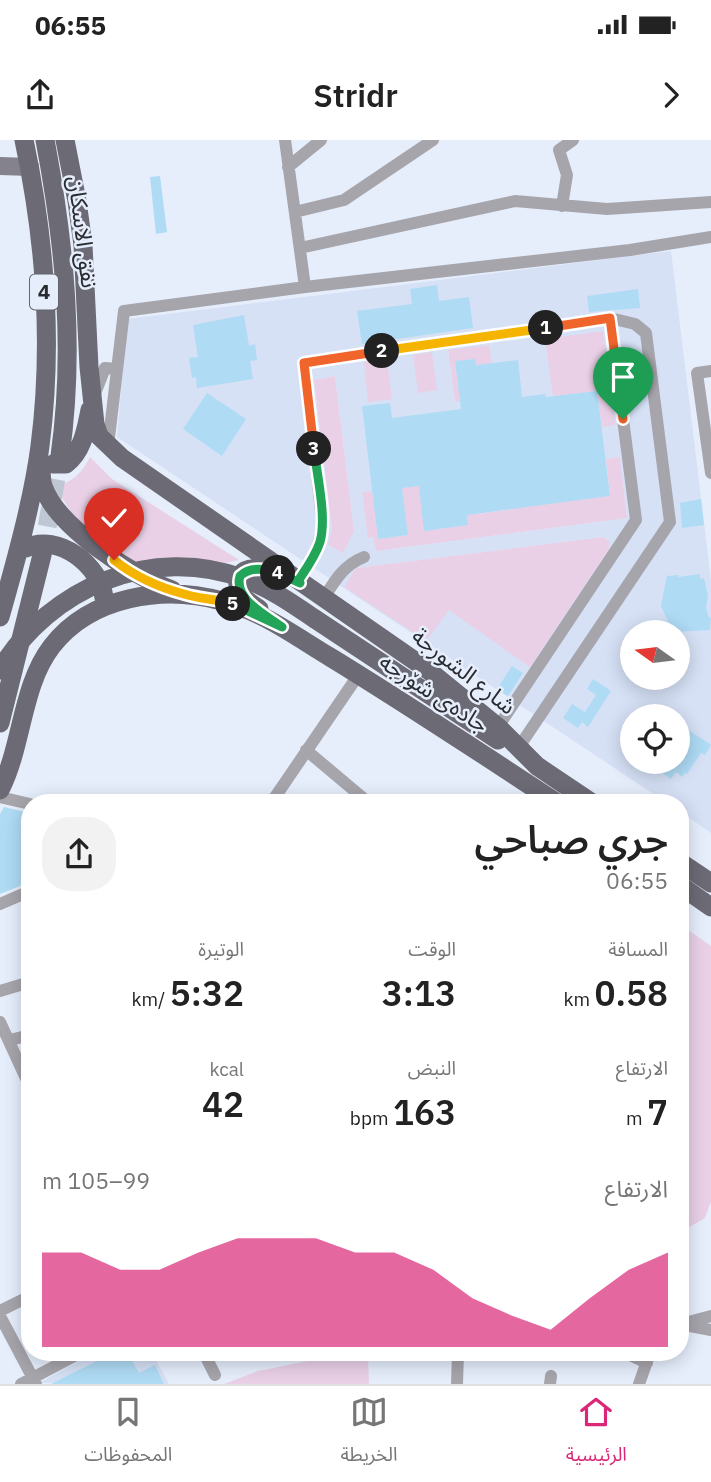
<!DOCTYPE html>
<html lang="ar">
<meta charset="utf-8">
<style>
:root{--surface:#fff;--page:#f2f2f2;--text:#222;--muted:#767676;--line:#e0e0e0;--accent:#db2777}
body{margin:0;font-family:"IBM Plex Sans","Noto Sans Arabic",sans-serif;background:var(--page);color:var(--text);direction:rtl;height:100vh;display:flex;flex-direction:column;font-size:26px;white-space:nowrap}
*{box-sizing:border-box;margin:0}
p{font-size:23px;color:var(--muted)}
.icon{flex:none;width:38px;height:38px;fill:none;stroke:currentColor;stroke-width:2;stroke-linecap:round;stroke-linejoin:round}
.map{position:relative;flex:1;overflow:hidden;direction:ltr}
.sheet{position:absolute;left:21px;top:654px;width:668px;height:567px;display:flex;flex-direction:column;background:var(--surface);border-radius:28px;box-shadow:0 4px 18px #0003;direction:rtl}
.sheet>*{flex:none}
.needle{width:46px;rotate:284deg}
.buttons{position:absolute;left:620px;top:480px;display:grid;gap:14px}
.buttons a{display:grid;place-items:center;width:70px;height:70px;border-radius:50%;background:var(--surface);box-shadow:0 4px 18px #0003;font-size:35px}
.pin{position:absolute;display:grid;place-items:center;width:60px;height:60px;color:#fff;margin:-72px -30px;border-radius:50% 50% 50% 0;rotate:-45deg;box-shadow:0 0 7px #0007}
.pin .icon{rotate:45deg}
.km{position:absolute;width:35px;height:35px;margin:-18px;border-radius:50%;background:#222;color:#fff;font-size:19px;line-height:35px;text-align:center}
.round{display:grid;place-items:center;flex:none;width:74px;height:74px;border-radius:28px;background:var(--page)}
.overview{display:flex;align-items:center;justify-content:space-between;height:119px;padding:0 21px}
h1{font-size:38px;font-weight:600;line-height:52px}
.stats{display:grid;grid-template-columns:repeat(3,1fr);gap:10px;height:119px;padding:7px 21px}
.stats div{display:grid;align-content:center}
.stats b{font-size:35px;font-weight:600}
.stats small{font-size:19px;font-weight:400}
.stats p{font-size:19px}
.chart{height:196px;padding:14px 21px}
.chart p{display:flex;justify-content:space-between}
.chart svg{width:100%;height:126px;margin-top:7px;fill:var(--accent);opacity:.7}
.status{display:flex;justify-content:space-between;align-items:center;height:49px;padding:0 35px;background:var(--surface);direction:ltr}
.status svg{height:19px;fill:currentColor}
header{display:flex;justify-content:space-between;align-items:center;height:91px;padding:0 21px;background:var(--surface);font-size:32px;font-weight:600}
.dock{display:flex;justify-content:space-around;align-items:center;height:98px;border-top:2px solid var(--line);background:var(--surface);font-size:19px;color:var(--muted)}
.dock a{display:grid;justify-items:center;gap:4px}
.dock .selected{color:var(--accent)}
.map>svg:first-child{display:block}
.built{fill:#d6e1f6;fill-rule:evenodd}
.green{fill:#e9d0e7}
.building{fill:#afdbf5}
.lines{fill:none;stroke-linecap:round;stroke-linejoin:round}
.primary-tunnel{stroke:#c0c7d4;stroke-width:19;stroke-dasharray:19 10;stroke-linecap:butt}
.street{stroke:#a7a5ac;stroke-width:12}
.secondary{stroke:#84828c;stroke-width:18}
.primary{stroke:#6c6a75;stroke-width:19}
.primary-bridge{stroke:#6c6a75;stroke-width:19}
.split-1-casing{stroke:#fff;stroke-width:14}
.split-2-casing{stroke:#fff;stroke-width:14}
.split-3-casing{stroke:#fff;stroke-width:14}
.split-4-casing{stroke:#fff;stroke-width:14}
.split-5-casing{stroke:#fff;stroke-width:14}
.split-6-casing{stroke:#fff;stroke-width:14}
.split-1{stroke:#f0652b;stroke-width:9}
.split-2{stroke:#f5b400;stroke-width:9}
.split-3{stroke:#f0652b;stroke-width:9}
.split-4{stroke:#22a559;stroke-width:9}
.split-5{stroke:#22a559;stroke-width:9}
.split-6{stroke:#f5b400;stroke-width:9}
.labels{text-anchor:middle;stroke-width:5;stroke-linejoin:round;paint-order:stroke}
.shield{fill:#e6eefc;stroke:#62666f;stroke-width:2}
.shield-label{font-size:21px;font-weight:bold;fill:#2a2c32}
.street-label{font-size:23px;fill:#2a2c32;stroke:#e6eefc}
</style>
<div class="status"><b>06:55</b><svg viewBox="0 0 49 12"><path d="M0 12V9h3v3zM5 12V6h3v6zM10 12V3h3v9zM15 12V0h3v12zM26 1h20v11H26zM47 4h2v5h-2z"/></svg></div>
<header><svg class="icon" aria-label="forward" viewBox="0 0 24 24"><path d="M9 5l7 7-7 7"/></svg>Stridr<svg class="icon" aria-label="share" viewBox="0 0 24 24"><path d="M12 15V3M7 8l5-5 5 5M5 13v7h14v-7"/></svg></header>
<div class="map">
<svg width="711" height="1244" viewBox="0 0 711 1244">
<rect width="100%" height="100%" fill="#e6eefc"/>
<!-- built -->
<path class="built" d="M671,111L711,440V693L681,672V663H667L117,297L127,179ZM489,205L491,223L475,219L455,221V262L448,211ZM334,236H335L354,391L332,389L314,241ZM620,317L627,378L376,411L373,397L369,398L362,352H372L378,399L408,395L468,385L464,348L477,374L610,356L606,319ZM603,397L610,405L609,409L530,526L449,469L344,447L356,428ZM632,492H677V537H632ZM632,576H677V621H632Z
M94,1213H152L169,1244L39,1243Z"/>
<!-- green -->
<path class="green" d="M603,191L615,285L602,287L597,251L553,256L545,199Z
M489,205L492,223L476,225L475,219L455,222L460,261L455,262L448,210Z
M432,212L437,250L418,253L413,215Z
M387,219L392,259L368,262L364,222Z
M335,236L354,391L343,413L328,405L332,389L314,240Z
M90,317L112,339L239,420L215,425L137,424L113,410L73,375L55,347C72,342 82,333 90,317Z
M620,317L627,378L376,411L373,397L368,398L362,352L372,351L378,399L407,395L402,348L419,346L424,391L468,385L464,348L477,374L514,369L509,330L569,361L610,356L606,319Z
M603,397L610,402L609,409L530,527L449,470L426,501L344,447L356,428Z
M681,785L711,806V1061L705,1078L681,1092Z
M348,1213L368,1216L369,1244H224L258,1231Z"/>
<!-- building -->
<path class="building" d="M160,36L167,92L156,94L150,37Z
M437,145L439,161L469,157L473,188L362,204L357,171L412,164L410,149Z
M638,149L640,168L589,172L587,156Z
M244,175L249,206L255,204L257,220L250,221L253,239L197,248L196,237L192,238L189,218L198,217L193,185Z
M475,219L476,225L518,220L522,257L545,254L546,257L597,251L610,356L467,375L468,385L424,391L419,346L402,348L408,395L378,399L362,266L390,263L392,278L461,269L455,221Z
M207,253L246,279L222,316L183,289Z
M701,359L704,385L682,388L680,363Z
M700,434V439L704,438L708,455L706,467L709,478L711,477L710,490L673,492L661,466L667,436L678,435V437Z
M512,526L523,533L508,556L497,549Z
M593,539L611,551L588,587L582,582L578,588L563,578L572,564L585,572L596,555L587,549Z
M677,582L711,605L705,615L701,613L687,634L685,633L682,637L676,632L671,639L645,621H677Z
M4,667L30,673V742L0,754V674Z
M113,1213H128L139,1233L155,1225L164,1244H51Z"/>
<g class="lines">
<!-- primary-tunnel -->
<path class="primary-tunnel" d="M42,415L60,316"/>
<!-- street -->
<path class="street" d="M285,0L305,147
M288,27L321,0
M562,66L567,35L559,10L573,0
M295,72L344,60L433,0
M300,108L515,61L607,69L711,62
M711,231L697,233L711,333
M94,256L105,228L117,229
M108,306L124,171L305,147L630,110L711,97
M298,441L314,417L323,388L304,223L610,178L635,184L646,193L670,382L519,607
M324,458C335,440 344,425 364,417
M498,587L636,380L610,178
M306,610L369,663
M0,657L30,664
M271,663L359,534
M0,764L30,751
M0,851L30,842
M0,882L30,947
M10,900L30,895
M0,1171L30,1156
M0,1176L36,1244
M681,1184L711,1176
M685,1185L711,1190
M204,1213L215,1235
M626,1213L647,1223
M21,1244L80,1213
M457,1244L458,1213
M550,1244L551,1236
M639,1244L650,1213"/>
<!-- secondary -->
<path class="secondary" d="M0,26L30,27"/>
<!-- primary -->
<path class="primary" d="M45,0C65,105 75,210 60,316
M65,0L77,61L83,105L89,227L95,284L99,296L122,318L428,530L498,587L537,626L592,663
M53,324H66C83,311 86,289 90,270
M41,325C41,332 41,340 43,346C56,386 134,437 172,450
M26,408C58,392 101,426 104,458
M259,469C253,465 245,460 241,454C238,449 237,442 239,437C247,422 271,431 283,435
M0,477C15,424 33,360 40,306C53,205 45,99 24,0
M315,479L498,600
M0,583L42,415
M0,650C23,605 21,546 52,506C91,456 163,445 222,461C262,471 295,496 330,517C407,564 482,614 557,663
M681,723L711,743
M681,746L711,767"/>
<!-- primary-bridge -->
<path class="primary-bridge" d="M0,530C50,447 152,404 245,439C270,448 293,464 315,479"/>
</g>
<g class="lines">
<!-- split-1 casing -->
<g class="split-1-casing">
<path id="split-1" d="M546,188L610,178L623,279"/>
</g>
<!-- split-2 casing -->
<g class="split-2-casing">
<path id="split-2" d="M382,211L546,188"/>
</g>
<!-- split-3 casing -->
<g class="split-3-casing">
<path id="split-3" d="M314,309L304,223L382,211"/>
</g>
<!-- split-4 casing -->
<g class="split-4-casing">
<path id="split-4" d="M278,433L300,443L298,441C306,429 315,417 320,402C327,377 317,336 314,309"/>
</g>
<!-- split-5 casing -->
<g class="split-5-casing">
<path id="split-5" d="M233,464L282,487C266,475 233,459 240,436C251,426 265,429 278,433"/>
</g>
<!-- split-6 casing -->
<g class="split-6-casing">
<path id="split-6" d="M114,420C134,436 158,447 184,454C200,459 217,459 233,464"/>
</g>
<!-- split-1 -->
<use href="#split-1" class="split-1"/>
<!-- split-2 -->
<use href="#split-2" class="split-2"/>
<!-- split-3 -->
<use href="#split-3" class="split-3"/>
<!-- split-4 -->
<use href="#split-4" class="split-4"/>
<!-- split-5 -->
<use href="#split-5" class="split-5"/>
<!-- split-6 -->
<use href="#split-6" class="split-6"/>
</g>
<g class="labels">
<!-- shield labels -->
<rect class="shield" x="30" y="134.5" width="28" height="35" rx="5"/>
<g class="shield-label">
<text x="44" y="159">4</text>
</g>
<!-- street labels -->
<g class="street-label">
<text transform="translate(83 92) rotate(83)" y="8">نفق الاسكان</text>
<text transform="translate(464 531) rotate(38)" y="8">شارع الشورجة</text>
<text transform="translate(434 553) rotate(33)" y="8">جادەی شۆرجە</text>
</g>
</g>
</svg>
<div class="buttons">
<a><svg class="needle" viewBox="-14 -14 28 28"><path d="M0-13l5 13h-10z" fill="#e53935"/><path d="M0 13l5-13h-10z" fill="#767676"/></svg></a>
<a><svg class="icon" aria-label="locate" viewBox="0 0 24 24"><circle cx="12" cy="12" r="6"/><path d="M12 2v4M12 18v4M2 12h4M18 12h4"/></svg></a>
</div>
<div class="pin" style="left:623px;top:279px;background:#1e9e55"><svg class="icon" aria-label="arrive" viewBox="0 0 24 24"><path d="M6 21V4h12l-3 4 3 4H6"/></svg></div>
<div class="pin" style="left:114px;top:420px;background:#d93025"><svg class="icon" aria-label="check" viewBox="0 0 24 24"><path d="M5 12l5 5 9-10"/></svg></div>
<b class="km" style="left:546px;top:188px">1</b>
<b class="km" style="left:382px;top:211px">2</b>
<b class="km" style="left:314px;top:309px">3</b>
<b class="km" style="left:278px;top:433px">4</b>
<b class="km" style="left:233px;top:464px">5</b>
<section class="sheet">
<div class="overview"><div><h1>جري صباحي</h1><p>06:55</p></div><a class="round"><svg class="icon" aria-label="share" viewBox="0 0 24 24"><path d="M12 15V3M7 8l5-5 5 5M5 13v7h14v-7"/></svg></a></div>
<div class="stats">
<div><p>المسافة</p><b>0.58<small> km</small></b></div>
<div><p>الوقت</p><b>3:13</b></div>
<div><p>الوتيرة</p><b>5:32<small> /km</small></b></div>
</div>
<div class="stats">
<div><p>الارتفاع</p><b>7<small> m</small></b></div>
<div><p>النبض</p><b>163<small> bpm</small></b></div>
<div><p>kcal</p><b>42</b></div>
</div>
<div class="chart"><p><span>الارتفاع</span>99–105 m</p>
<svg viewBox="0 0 160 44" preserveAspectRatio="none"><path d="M0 44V11L10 11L20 17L30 17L40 11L50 6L60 6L70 6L80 11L90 11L100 17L110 27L120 33L130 38L140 27L150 17L160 11V44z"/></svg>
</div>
</section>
</div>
<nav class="dock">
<a class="selected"><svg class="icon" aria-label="home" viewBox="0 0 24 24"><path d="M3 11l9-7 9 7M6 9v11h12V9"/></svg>الرئيسية</a>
<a><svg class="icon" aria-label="map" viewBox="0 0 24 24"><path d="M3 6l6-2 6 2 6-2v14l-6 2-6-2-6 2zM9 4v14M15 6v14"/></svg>الخريطة</a>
<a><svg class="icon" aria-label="saved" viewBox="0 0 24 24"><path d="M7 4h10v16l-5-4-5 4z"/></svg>المحفوظات</a>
</nav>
